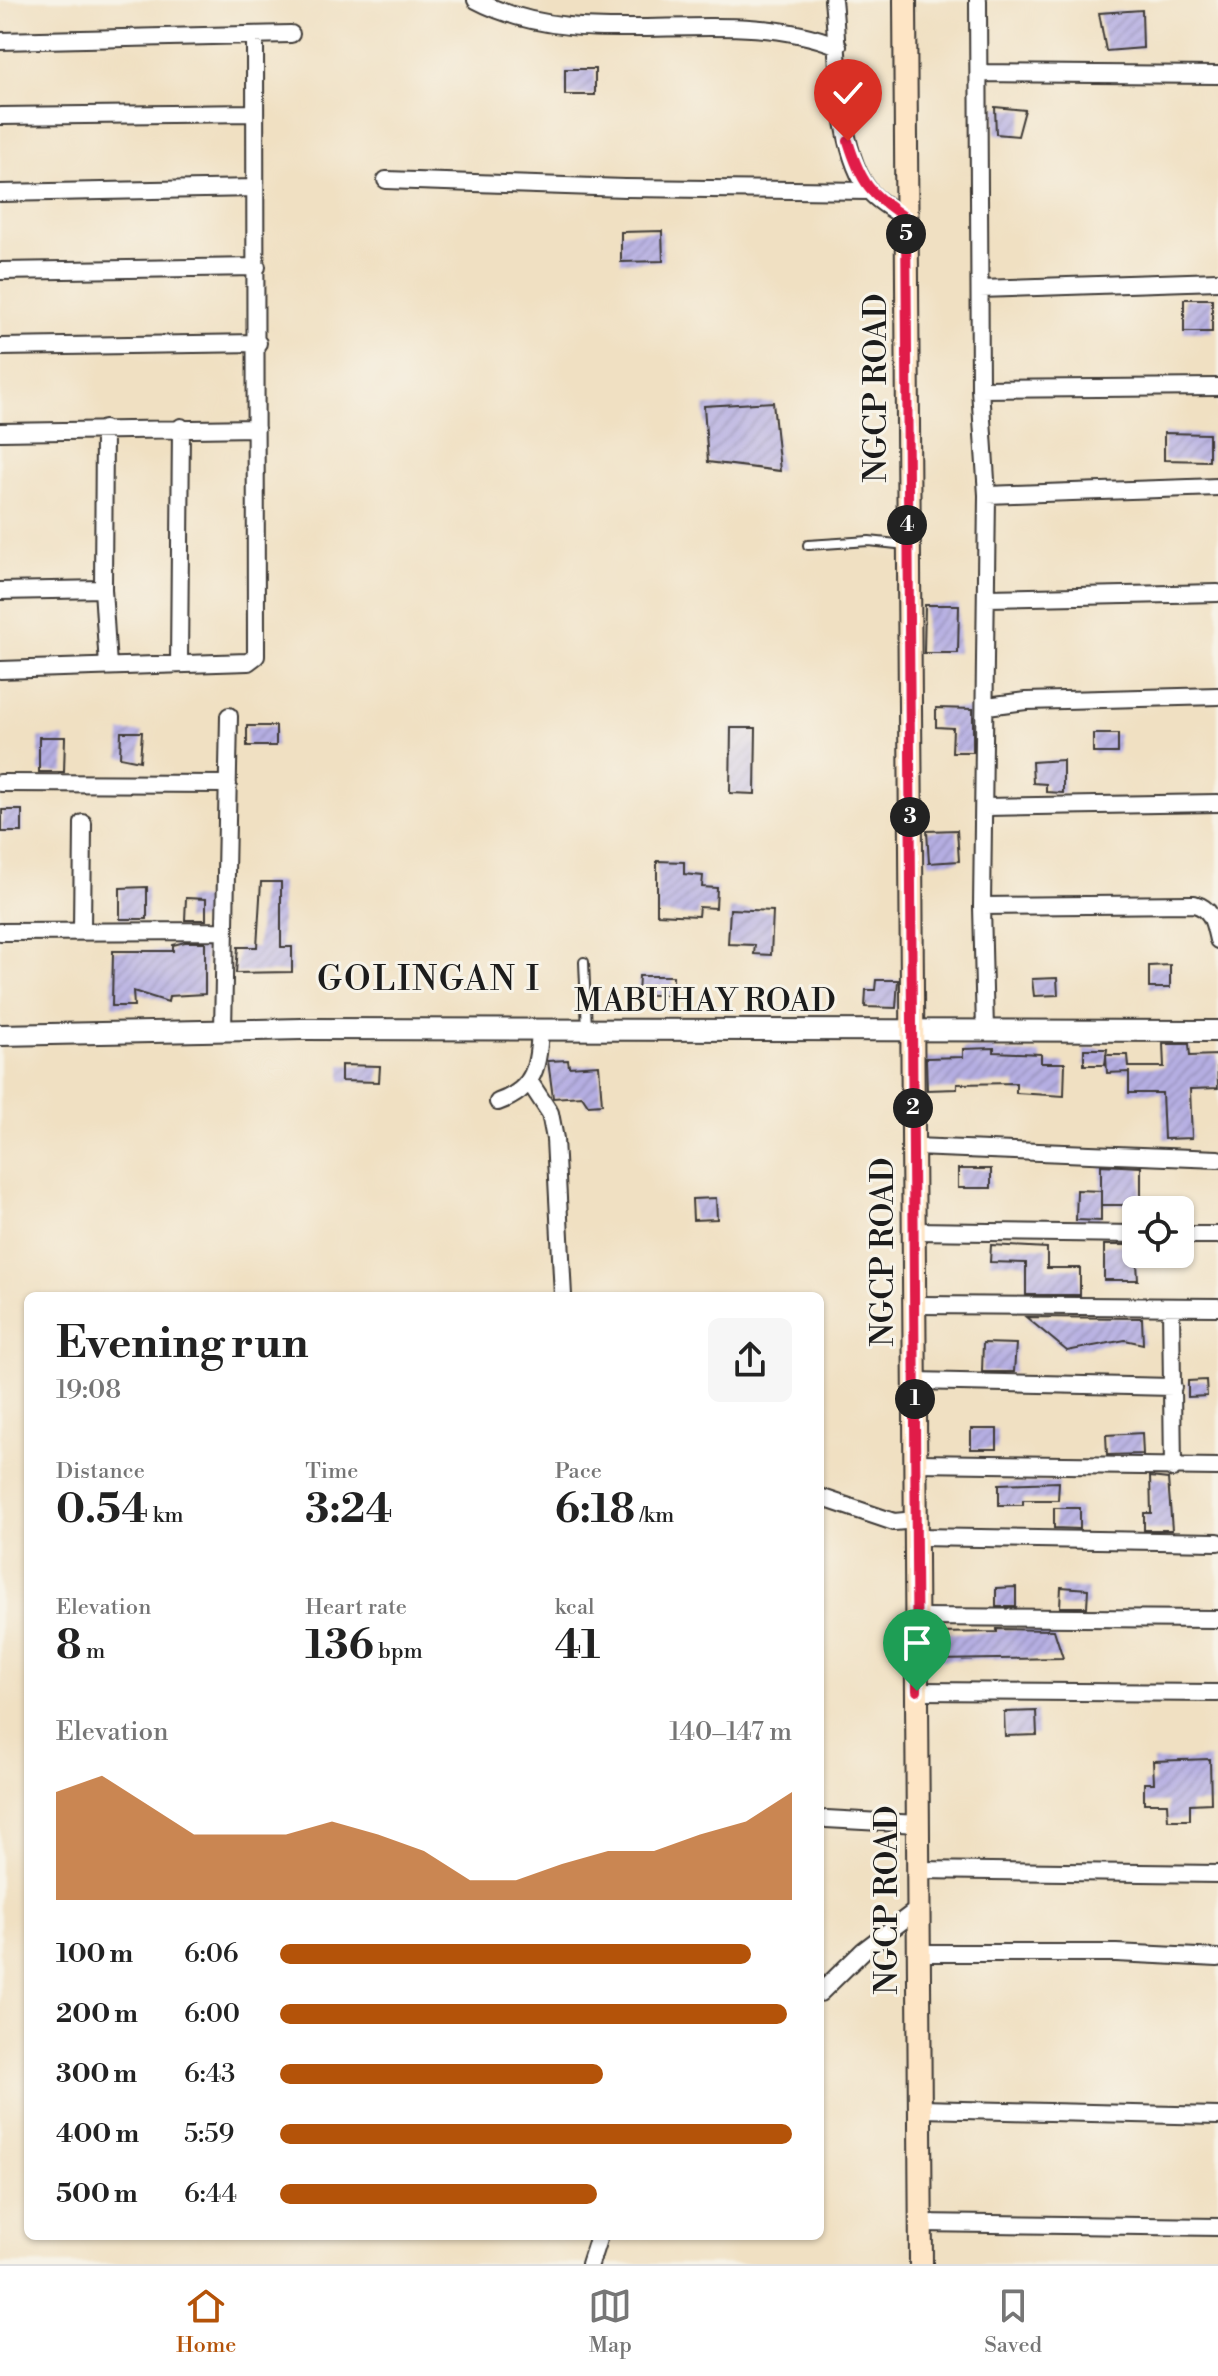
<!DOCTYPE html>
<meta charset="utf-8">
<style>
:root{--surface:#fff;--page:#f6f6f6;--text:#222;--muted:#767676;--line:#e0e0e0;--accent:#b45309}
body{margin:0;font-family:"Libre Bodoni",serif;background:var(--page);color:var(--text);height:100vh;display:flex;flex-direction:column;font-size:30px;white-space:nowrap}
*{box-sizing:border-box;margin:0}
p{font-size:26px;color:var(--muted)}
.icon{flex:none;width:44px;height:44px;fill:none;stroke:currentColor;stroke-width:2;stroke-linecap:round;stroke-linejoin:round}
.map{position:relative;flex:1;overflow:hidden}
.sheet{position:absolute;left:24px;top:1292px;width:800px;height:948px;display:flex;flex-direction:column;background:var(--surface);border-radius:12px;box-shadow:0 2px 6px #0004}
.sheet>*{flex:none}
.buttons{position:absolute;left:1122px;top:1196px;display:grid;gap:16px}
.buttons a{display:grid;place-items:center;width:72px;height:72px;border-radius:12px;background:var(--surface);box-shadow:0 2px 6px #0004;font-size:40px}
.pin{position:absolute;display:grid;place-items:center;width:68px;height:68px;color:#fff;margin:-82px -34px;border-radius:50% 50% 50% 0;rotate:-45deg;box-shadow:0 0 8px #0007}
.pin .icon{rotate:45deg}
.km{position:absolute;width:40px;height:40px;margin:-20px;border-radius:50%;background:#222;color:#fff;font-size:22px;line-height:40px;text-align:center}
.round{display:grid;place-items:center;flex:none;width:84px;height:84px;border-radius:12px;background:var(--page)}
.head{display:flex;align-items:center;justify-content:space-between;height:136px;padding:0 32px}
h1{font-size:44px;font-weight:700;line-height:60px}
.stats{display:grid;grid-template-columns:repeat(3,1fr);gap:12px;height:136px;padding:8px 32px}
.stats div{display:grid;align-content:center}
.stats b{font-size:40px;font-weight:700}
.stats small{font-size:22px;font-weight:400}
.stats p{font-size:22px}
.chart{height:224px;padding:16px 32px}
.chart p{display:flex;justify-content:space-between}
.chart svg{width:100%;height:144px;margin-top:8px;fill:var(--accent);opacity:.7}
ul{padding:0 32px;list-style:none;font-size:26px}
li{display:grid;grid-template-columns:128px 96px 1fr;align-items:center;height:60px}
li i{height:20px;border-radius:10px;background:var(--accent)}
.dock{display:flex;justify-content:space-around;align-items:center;height:112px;border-top:2px solid var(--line);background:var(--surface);font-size:22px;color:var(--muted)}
.dock a{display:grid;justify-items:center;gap:4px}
.dock .active{color:var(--accent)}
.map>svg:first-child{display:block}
.building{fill:url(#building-hatch)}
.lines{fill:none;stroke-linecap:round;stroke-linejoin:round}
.service-casing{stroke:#3c3935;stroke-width:12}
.minor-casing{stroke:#3c3935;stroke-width:20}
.tertiary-casing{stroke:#3c3935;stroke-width:24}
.secondary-casing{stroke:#3c3935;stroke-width:26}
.service{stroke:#fff;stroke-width:8}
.minor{stroke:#fff;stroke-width:16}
.tertiary{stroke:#fff;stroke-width:20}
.secondary{stroke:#fee5c5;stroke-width:22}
.route-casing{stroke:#fff;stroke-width:16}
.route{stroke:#e11d48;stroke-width:10}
.labels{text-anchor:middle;stroke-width:6;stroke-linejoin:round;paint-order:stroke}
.street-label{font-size:32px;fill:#1c1c1c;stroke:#f7f3e8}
.neighbourhood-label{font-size:34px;letter-spacing:2px;fill:#1c1c1c;stroke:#f7f3e8}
</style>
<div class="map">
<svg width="1218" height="2264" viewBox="0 0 1218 2264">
<defs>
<pattern id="building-hatch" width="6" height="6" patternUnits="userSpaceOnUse" patternTransform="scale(2)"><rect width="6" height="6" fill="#b5aee2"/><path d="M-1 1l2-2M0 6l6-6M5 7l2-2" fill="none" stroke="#9b95c1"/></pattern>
</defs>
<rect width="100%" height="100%" fill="#f7f3e8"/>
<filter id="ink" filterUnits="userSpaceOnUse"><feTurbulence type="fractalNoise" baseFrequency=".0125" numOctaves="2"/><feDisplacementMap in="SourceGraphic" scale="16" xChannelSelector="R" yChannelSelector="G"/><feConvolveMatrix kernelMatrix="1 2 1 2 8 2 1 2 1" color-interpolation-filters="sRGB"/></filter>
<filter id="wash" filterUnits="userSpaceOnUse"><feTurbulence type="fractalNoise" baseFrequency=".006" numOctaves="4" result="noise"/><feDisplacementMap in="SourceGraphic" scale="32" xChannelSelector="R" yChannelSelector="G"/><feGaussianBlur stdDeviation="1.8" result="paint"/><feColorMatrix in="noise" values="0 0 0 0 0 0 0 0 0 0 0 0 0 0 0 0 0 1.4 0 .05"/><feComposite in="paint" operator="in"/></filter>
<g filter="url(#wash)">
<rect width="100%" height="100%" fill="#f0e0c2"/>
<g id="blocks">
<!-- building -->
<path class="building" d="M1142,10L1143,48L1106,51L1099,13Z
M565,69H595V95H565Z
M995,107L1025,110L1018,136L996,134Z
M662,231L663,261L621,262V232Z
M1184,299H1212V332H1184Z
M773,402L780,471L708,462L704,406Z
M1164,433L1209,434V461L1164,460Z
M925,605H959L958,653H924Z
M936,708L973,709V752H952L953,728L936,727Z
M247,726H276V746H247Z
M731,728H756L755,794L730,793Z
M121,732H142L140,761L120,757Z
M1093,734H1118V753H1093Z
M39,737H65L64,772H39Z
M1063,760V793L1046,792V784L1033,783L1032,762Z
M2,810H22V832H2Z
M957,830L959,861L929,863L927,831Z
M657,861L684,862V874L703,876L702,887L717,888L716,908L699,907L698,916L657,914Z
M261,882H281V947H292V972L236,973L238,947H257Z
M147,887V919H120V888Z
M186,898L206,899V920H185Z
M730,909L773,911L771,955L754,954L755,945L728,944Z
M185,942H205V994L169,996L168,1002L133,991L134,1006H112L113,951H173V945Z
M1170,965V988H1149V966Z
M639,976H673V995H638Z
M1057,978L1058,995L1034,996L1032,979Z
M876,980H898L896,1008L865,1007L866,990H875Z
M1163,1044H1189L1190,1056L1217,1055L1218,1088L1190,1089L1192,1138L1164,1139L1162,1093H1129V1072L1107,1073L1106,1055H1128L1129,1067H1164Z
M994,1048V1052L1041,1054V1063H1065L1064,1096L1016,1093V1083L957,1084V1089L927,1090L926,1058L963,1057V1049Z
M1084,1049H1107L1105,1065H1084Z
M568,1060L569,1067L599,1065L602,1104L588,1105L582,1096L553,1098L548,1061Z
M341,1065L380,1066L379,1082L341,1081Z
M1101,1165L1141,1167V1205H1101Z
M958,1169H991V1188H958Z
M1077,1190L1101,1191V1221L1076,1220Z
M716,1198L717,1219L693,1220L692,1199Z
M991,1245L1047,1248V1268H1080V1295H1026V1263L990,1262Z
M1104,1245H1136L1138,1280H1104Z
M1026,1317L1142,1318L1143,1344L1125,1340L1067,1351Z
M983,1343L1016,1344L1014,1372H982Z
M1206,1380L1207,1396L1188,1397V1381Z
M971,1429H997V1449H971Z
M1142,1433L1143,1454L1107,1455L1106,1435Z
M1150,1477L1168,1479L1172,1530H1144V1513H1151Z
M1059,1482L1058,1500H1023V1505H999V1484Z
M1054,1508H1080V1529L1054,1528Z
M1016,1587V1607H996V1588Z
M1061,1587L1088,1589L1087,1607H1060Z
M997,1629L1054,1630L1063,1658L937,1660V1633L997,1632Z
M1036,1711L1037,1735L1005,1736L1004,1712Z
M1210,1759L1211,1803L1190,1804V1820H1168L1167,1803H1144V1783H1154L1153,1761Z"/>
</g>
</g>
<g filter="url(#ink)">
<use href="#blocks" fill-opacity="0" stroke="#3c3935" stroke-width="2"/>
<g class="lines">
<!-- service casing -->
<g class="service-casing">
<path id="service" d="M808,545L869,541L906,545
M584,962L587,1029"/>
</g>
<!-- minor casing -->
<g class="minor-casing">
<path id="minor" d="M476,0C585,58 727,1 838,46
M833,0C839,52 836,153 871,193C880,203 895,211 906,218
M978,0L980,389L987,495L982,906L985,1031
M0,41L291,34
M980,73L1218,75
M0,116L255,113
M386,180L625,188L869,191
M0,193L255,188
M0,271L257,267
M980,289L1218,281
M0,347L258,343
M980,389L1218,387
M104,429L103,589L108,666
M0,432L256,428
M987,495L1218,487
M0,591L103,589
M987,598L1218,593
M179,664L181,427
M0,670L248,662L256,656L255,37
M987,706L1026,701L1218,696
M0,783L228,784
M985,807L1218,803
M982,906L1194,904C1213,909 1214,923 1218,940
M82,931L83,823
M0,932L224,931
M223,1030L229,716
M529,1081L550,1113L555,1139L563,1296
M498,1102C536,1089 538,1065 540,1029
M914,1147L1218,1159
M914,1231L1136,1234
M1180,1235H1218
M915,1305L1218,1307
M1171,1307L1173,1469
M915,1381L1173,1387
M916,1463L1218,1467
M820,1497L894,1522L916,1520
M916,1537L1218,1542
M917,1617L1218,1619
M917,1691L1218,1693
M826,1819L918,1824
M918,1870L1218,1874
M919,1953H1116L1218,1958
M820,1993L864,1950L918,1909
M920,2109L1218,2116
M920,2223L1218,2227
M590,2264L599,2236"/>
</g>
<!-- tertiary casing -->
<g class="tertiary-casing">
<path id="tertiary" d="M0,1035L302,1029L1218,1031"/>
</g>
<!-- secondary casing -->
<g class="secondary-casing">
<path id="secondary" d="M905,0L921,2264"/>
</g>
<!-- service -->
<use href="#service" class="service"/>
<!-- minor -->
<use href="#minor" class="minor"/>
<!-- tertiary -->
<use href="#tertiary" class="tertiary"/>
<!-- secondary -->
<use href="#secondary" class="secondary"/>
</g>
</g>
<g class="lines" filter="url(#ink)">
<!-- route casing -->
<g class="route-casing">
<path id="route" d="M848,141C861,183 870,194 906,218L917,1691"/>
</g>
<!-- route -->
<use href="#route" class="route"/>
</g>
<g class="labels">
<!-- street labels -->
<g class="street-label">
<text transform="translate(875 388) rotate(-90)" y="11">NGCP ROAD</text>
<text x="705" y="1011">MABUHAY ROAD</text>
<text transform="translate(882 1252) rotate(-90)" y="11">NGCP ROAD</text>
<text transform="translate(886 1900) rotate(-90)" y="11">NGCP ROAD</text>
</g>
<!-- neighbourhood labels -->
<g class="neighbourhood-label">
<text x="429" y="990">GOLINGAN I</text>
</g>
</g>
</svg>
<div class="buttons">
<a><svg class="icon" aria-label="locate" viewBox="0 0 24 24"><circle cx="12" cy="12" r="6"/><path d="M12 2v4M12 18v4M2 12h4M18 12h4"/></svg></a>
</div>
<div class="pin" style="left:917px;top:1691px;background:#1e9e55"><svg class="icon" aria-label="arrive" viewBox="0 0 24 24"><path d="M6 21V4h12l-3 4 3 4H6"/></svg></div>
<div class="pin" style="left:848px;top:141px;background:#d93025"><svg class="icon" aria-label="check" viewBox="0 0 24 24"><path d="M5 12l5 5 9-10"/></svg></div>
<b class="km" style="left:915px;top:1399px">1</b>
<b class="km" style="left:913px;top:1108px">2</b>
<b class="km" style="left:910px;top:817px">3</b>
<b class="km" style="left:907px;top:525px">4</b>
<b class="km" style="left:906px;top:234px">5</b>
<section class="sheet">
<div class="head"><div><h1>Evening run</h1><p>19:08</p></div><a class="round"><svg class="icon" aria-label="share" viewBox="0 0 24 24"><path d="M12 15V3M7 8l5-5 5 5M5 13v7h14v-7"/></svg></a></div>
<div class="stats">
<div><p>Distance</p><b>0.54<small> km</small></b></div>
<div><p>Time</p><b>3:24</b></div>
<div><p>Pace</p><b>6:18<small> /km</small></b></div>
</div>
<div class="stats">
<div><p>Elevation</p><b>8<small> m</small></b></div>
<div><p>Heart rate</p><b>136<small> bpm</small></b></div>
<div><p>kcal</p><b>41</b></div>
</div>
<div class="chart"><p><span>Elevation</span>140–147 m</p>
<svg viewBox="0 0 160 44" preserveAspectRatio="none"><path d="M0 44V11L10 6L20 15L30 24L40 24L50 24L60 20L70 24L80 29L90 38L100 38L110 33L120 29L130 29L140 24L150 20L160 11V44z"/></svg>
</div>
<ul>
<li><b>100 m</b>6:06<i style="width:92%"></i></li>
<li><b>200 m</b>6:00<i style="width:99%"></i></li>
<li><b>300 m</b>6:43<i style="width:63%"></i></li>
<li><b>400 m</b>5:59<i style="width:100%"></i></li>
<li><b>500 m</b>6:44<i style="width:62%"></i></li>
</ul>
</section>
</div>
<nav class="dock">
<a class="active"><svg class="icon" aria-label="home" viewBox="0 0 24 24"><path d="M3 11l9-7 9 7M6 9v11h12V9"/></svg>Home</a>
<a><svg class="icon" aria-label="map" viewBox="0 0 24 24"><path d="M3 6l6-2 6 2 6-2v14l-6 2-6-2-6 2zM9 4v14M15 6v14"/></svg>Map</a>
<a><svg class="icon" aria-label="saved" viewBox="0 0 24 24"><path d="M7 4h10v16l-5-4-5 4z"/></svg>Saved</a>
</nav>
